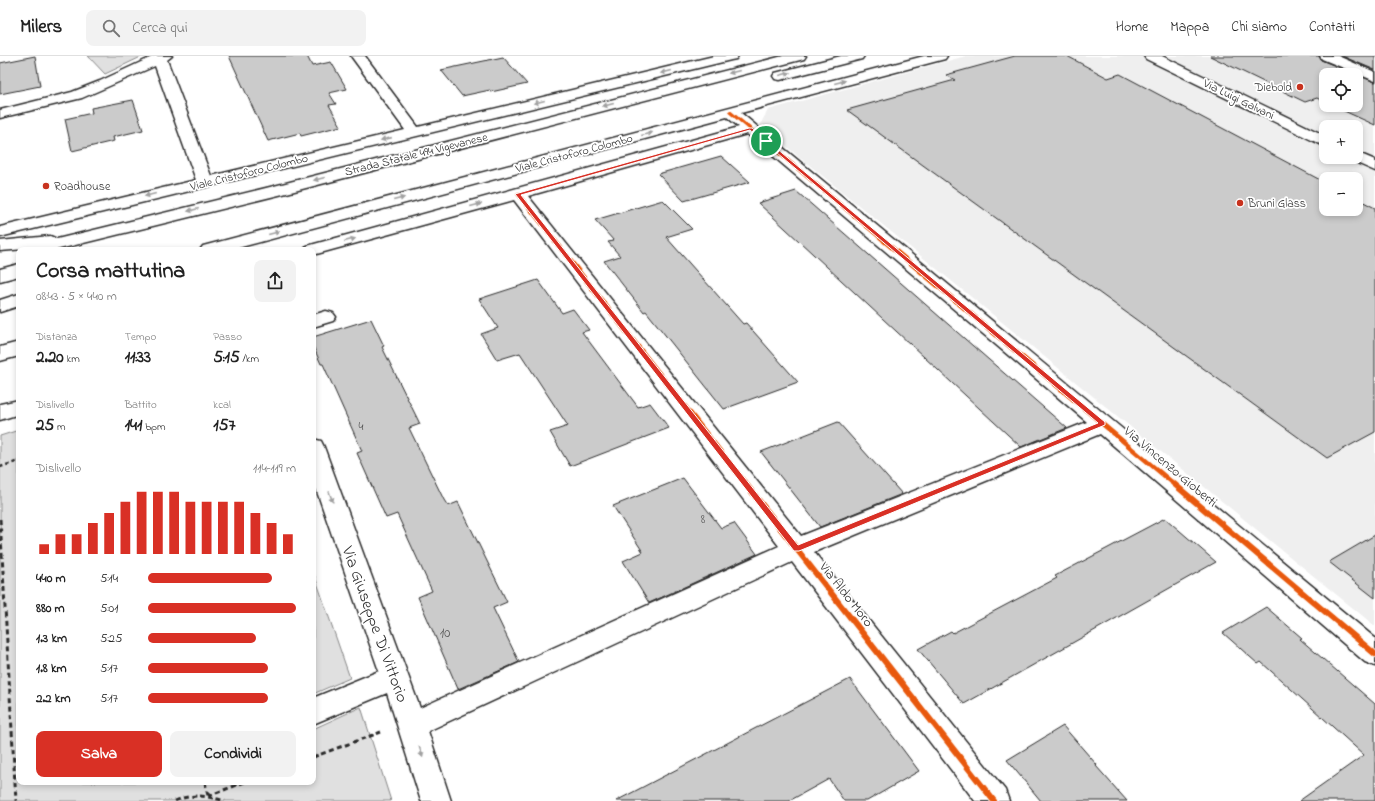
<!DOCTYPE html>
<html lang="it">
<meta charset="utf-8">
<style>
:root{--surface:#fff;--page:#f2f2f2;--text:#222;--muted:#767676;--line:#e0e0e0;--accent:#d93025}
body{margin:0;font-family:"Indie Flower",sans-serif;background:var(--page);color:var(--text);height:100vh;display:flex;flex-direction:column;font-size:15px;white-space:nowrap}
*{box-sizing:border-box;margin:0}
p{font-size:13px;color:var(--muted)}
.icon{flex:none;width:22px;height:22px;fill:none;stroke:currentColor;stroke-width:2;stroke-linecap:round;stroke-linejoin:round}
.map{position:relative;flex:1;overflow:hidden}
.drawer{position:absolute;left:16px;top:191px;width:300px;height:538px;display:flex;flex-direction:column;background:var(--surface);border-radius:8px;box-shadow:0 2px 6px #0003}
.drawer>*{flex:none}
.buttons{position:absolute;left:1319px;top:12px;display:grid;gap:8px}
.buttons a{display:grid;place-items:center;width:44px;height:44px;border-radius:8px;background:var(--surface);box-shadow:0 2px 6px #0003;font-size:20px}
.pin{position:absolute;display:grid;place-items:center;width:34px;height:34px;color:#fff;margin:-17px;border:2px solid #fff;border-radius:50%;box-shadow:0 1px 4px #0007}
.round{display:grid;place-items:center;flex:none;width:42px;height:42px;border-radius:8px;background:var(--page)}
.headline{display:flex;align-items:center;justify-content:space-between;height:68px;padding:0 20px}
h1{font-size:22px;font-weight:800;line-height:30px}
.figures{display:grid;grid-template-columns:repeat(3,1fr);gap:6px;height:68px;padding:4px 20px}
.figures div{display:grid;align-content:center}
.figures b{font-size:17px;font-weight:800}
.figures small{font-size:11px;font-weight:400}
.figures p{font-size:11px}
.chart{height:112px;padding:8px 20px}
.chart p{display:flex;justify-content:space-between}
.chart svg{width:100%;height:72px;margin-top:4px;stroke:var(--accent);stroke-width:6}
.primary-button{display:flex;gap:8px;margin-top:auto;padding:8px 20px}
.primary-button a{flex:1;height:46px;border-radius:8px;background:var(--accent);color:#fff;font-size:16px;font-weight:800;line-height:46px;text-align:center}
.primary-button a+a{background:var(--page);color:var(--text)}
ul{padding:0 20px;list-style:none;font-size:13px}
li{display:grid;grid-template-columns:64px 48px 1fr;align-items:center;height:30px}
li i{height:10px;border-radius:5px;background:var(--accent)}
header{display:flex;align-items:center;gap:24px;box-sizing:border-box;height:56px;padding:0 20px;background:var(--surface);border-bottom:1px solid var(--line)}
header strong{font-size:19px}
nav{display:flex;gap:22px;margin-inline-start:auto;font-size:14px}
.search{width:280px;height:36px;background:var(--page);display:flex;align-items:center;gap:10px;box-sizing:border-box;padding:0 14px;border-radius:8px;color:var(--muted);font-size:15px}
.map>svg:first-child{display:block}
.built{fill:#efefef;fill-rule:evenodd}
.green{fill:#e0e0e0;stroke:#868686}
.building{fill:#cbcbcb;stroke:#2b2b2b}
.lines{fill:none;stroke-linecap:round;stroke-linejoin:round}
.minor-casing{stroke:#2b2b2b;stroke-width:3}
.major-casing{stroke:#2b2b2b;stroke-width:3}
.path-far1{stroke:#2b2b2b;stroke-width:2.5;stroke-dasharray:3.5 3;stroke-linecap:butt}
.path{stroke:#2b2b2b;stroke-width:3;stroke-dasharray:5 3.5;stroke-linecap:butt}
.minor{fill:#fff;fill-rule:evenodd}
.major{fill:#fff;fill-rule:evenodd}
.cycleway-far2-casing{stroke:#fff;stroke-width:5.5}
.cycleway-far1-casing{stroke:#fff;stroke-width:7}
.cycleway-casing{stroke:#fff;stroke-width:8}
.cycleway-far2{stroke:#e8590c;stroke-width:3.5}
.cycleway-far1{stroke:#e8590c;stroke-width:4.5}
.cycleway{stroke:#e8590c;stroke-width:6}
.oneway{fill:#a0a0a0}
.route{fill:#d93025;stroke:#fff;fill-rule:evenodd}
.poi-dot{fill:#c8321e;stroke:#fff;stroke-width:1.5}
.labels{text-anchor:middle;stroke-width:3.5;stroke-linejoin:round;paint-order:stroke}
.far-poi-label{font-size:12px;fill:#2b2b2b;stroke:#fff;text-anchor:start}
.far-street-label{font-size:12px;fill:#2b2b2b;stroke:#fff}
.number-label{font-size:12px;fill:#535353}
.street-label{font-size:14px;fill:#2b2b2b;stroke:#fff}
.near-number-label{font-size:14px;fill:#535353}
.near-street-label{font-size:17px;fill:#2b2b2b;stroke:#fff}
</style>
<header>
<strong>Milers</strong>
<div class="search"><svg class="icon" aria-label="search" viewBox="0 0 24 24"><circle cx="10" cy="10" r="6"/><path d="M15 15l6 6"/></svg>Cerca qui</div>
<nav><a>Home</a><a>Mappa</a><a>Chi siamo</a><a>Contatti</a></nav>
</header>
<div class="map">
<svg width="1375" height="745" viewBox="0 0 1375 745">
<rect width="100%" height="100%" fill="#fff"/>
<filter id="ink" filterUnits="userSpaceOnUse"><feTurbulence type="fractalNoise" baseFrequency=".025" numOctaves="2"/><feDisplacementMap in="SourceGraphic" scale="8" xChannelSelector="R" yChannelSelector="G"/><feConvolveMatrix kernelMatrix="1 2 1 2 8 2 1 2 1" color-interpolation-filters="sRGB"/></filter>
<g filter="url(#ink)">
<!-- built -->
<path class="built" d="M966,0H1375V570L760,69L768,54ZM1326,19H1356V49H1326ZM1326,71H1356V101H1326ZM1326,123H1356V153H1326Z"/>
<!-- green -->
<path class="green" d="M88,0H143L105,18Z
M19,374V726H313V673L361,651L391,745H0V380Z
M313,515L350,622L313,638Z"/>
<!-- building -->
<path class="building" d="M35,0L40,30L0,38V7Z
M229,0H307L312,10L331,6L347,33L329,37L336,48L329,49L341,70L301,80L300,77L268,85Z
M1015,0H1067L1108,22L1120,18L1326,127V153H1356V142L1375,152V376L1327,402L847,54L955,24L946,19Z
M1210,0H1319L1321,4L1375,26V69L1331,49H1356V19H1326V47L1317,42L1305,46Z
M1342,0H1375V14Z
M503,1L527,28L491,36L490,34L462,40L441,14Z
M133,44L143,74L113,81L114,85L72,95L65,63L92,57L91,52Z
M721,100L750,126L684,145L658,118Z
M796,135L981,297L1067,372L1021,391L758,147Z
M663,144L692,173L666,181L743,268L746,267L798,326L724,353L646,255L644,256L604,205L620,200L608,186L614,185L595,164Z
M538,224L562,257L573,253L589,274L582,276L638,351L650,347L669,372L570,410L550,376L568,370L520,297L497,304L481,278L498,272L479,243Z
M371,263L384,290L382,291L420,368L409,372L444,444L448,450L458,446L507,546L493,552L519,606L458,633L418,541L432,535L397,458L386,462L357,397L362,395L323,308H321L313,290V281Z
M838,366L902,438L820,471L761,396Z
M683,422L721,472L734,467L757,498L649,547L623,505L643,496L613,450Z
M1165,462L1216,506L964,648L918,593L951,575L953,577L1057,522L1055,520Z
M1375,479V542L1329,506Z
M1266,551L1302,582L1300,583L1375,648V745H1299L1364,699L1261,606L1258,608L1223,577Z
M850,623L919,715L867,745H844L829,723L789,745H616Z
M1063,670L1097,709L1096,710L1127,745H1041L1007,704Z"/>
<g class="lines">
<!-- minor casing -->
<g class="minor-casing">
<path id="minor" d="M154,0H172L167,4L211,120L405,74L351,0H365L418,71L714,0H738L736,3L731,4L0,181V171L196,124L155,10L82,42L0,62V54L72,36L100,25Z
M924,0H947L945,3L741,57L1375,582V610L1365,606L1100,378L814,496L1005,734L1009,745H975L792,506L428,675L451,745H421L387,637L313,668V642L379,615L313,424V383L321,385L324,391L420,652L779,490L514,144L313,199V194H304L307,190L739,71L727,61L230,194H200L203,190ZM747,78L1087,366L801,480L528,140Z
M1144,0H1162L1326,80V91L1146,3Z
M1320,0H1338L1375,16V25L1322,3Z
M1356,96L1375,104V115L1350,104L1348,101H1356Z
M19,238V250L0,256V244Z
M326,255L333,257L336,261L333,265L313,271V259Z
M19,286V300L0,305V291Z
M19,344V358L0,364V348Z"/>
</g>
<!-- major casing -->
<g class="major-casing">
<path id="major" d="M783,0H806L804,3L279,139L55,194H24L25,193L0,195V185L50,180L57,183L270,131Z
M841,0H864L862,3L780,24L775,23L773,20L775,17Z
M19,208V220L0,225V213Z"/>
</g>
<!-- path-far1 -->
<path class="path-far1" d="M0,411L19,405"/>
<!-- path -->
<path class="path" d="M0,463L16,745
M313,701L381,676
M205,726L208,740
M208,740L245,726
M175,745C193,737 207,740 225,745"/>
<!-- minor -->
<use href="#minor" class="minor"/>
<!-- major -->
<use href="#major" class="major"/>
<!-- cycleway-far2 casing -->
<g class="cycleway-far2-casing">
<path id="cycleway-far2" d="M730,56L885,186
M518,138L556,186"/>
</g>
<!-- cycleway-far1 casing -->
<g class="cycleway-far1-casing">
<path id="cycleway-far1" d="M555,185L746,428
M884,185L1174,428"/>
</g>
<!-- cycleway casing -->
<g class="cycleway-casing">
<path id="cycleway" d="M745,427L994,745
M1173,427L1375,598"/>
</g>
<!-- cycleway-far2 -->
<use href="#cycleway-far2" class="cycleway-far2"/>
<!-- cycleway-far1 -->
<use href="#cycleway-far1" class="cycleway-far1"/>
<!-- cycleway -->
<use href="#cycleway" class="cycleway"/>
</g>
<!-- one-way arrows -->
<defs><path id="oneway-solid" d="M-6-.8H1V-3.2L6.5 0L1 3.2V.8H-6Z"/></defs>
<g class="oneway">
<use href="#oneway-solid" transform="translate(666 16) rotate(166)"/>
<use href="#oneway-solid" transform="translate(734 16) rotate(166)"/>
<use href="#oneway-solid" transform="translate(785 18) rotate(-14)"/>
<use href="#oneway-solid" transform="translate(840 26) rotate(-15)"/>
<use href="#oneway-solid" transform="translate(539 46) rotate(166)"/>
<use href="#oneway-solid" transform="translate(608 49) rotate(166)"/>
<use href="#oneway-solid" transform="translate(647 78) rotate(-15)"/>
<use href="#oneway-solid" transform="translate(386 83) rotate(167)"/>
<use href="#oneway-solid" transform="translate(319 123) rotate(166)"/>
<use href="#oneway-solid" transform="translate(150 139) rotate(166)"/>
<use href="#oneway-solid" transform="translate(399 143) rotate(-15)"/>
<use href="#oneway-solid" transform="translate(476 149) rotate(-15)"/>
<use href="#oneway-solid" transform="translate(193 154) rotate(166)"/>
<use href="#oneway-solid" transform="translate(274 177) rotate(-15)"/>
<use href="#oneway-solid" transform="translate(350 184) rotate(-15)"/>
<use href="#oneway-solid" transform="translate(331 441) rotate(70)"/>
<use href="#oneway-solid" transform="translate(421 696) rotate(72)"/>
</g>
</g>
<!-- route -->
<path class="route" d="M749,72H752L1105,366V369L799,495H794L515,138ZM750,74L764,86L1098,367L798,489L521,139Z"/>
<!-- markers -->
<g class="poi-dot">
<circle cx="1300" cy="31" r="4"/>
<circle cx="46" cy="130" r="4"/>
<circle cx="1240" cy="147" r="4"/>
</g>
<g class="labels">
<!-- far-poi labels -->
<g class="far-poi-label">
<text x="1292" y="35" text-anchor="end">Diebold</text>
<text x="54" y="134">Roadhouse</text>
<text x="1248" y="151">Bruni Glass</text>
</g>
<!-- far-street labels -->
<g class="far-street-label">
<text transform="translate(1239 43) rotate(26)" y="4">Via Luigi Galvani</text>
<text transform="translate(574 97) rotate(-15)" y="4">Viale Cristoforo Colombo</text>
<text transform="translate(416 98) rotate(-14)" y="4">Strada Statale 494 Vigevanese</text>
<text transform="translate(249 116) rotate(-14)" y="4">Viale Cristoforo Colombo</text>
</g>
<!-- number labels -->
<g class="number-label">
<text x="361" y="374">4</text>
<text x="703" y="467">8</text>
</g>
<!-- street labels -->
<g class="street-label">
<text transform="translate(1171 410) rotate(40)" y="5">Via Vincenzo Gioberti</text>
<text transform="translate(847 538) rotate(52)" y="5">Via Aldo Moro</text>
</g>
<!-- near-number labels -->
<g class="near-number-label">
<text x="445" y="581">10</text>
</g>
<!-- near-street labels -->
<g class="near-street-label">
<text transform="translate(376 568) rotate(70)" y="6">Via Giuseppe Di Vittorio</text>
</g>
</g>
</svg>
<div class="buttons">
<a><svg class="icon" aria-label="locate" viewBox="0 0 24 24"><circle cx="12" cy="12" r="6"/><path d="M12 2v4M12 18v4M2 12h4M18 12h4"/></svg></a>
<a>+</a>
<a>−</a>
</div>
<div class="pin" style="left:766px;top:85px;background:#1e9e55"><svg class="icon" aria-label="arrive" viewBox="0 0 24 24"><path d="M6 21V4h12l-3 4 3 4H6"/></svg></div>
<section class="drawer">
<div class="headline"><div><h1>Corsa mattutina</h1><p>08:43 · 5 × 440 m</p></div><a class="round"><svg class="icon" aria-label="share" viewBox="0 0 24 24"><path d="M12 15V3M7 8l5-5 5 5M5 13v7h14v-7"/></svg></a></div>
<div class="figures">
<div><p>Distanza</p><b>2.20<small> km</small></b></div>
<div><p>Tempo</p><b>11:33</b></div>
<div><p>Passo</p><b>5:15<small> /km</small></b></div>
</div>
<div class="figures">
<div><p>Dislivello</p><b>25<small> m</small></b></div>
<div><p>Battito</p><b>141<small> bpm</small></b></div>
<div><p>kcal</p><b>157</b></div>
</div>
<div class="chart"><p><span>Dislivello</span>114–119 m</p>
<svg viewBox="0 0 160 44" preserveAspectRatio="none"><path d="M5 44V38M15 44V32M25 44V32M35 44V25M45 44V19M55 44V12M65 44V6M75 44V6M85 44V6M95 44V12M105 44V12M115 44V12M125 44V12M135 44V19M145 44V25M155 44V32"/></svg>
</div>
<ul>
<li><b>440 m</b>5:14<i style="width:84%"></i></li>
<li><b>880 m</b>5:01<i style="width:100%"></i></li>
<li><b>1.3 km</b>5:25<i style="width:73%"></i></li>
<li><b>1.8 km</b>5:17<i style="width:81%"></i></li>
<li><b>2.2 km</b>5:17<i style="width:81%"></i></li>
</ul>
<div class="primary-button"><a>Salva</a><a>Condividi</a></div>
</section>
</div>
